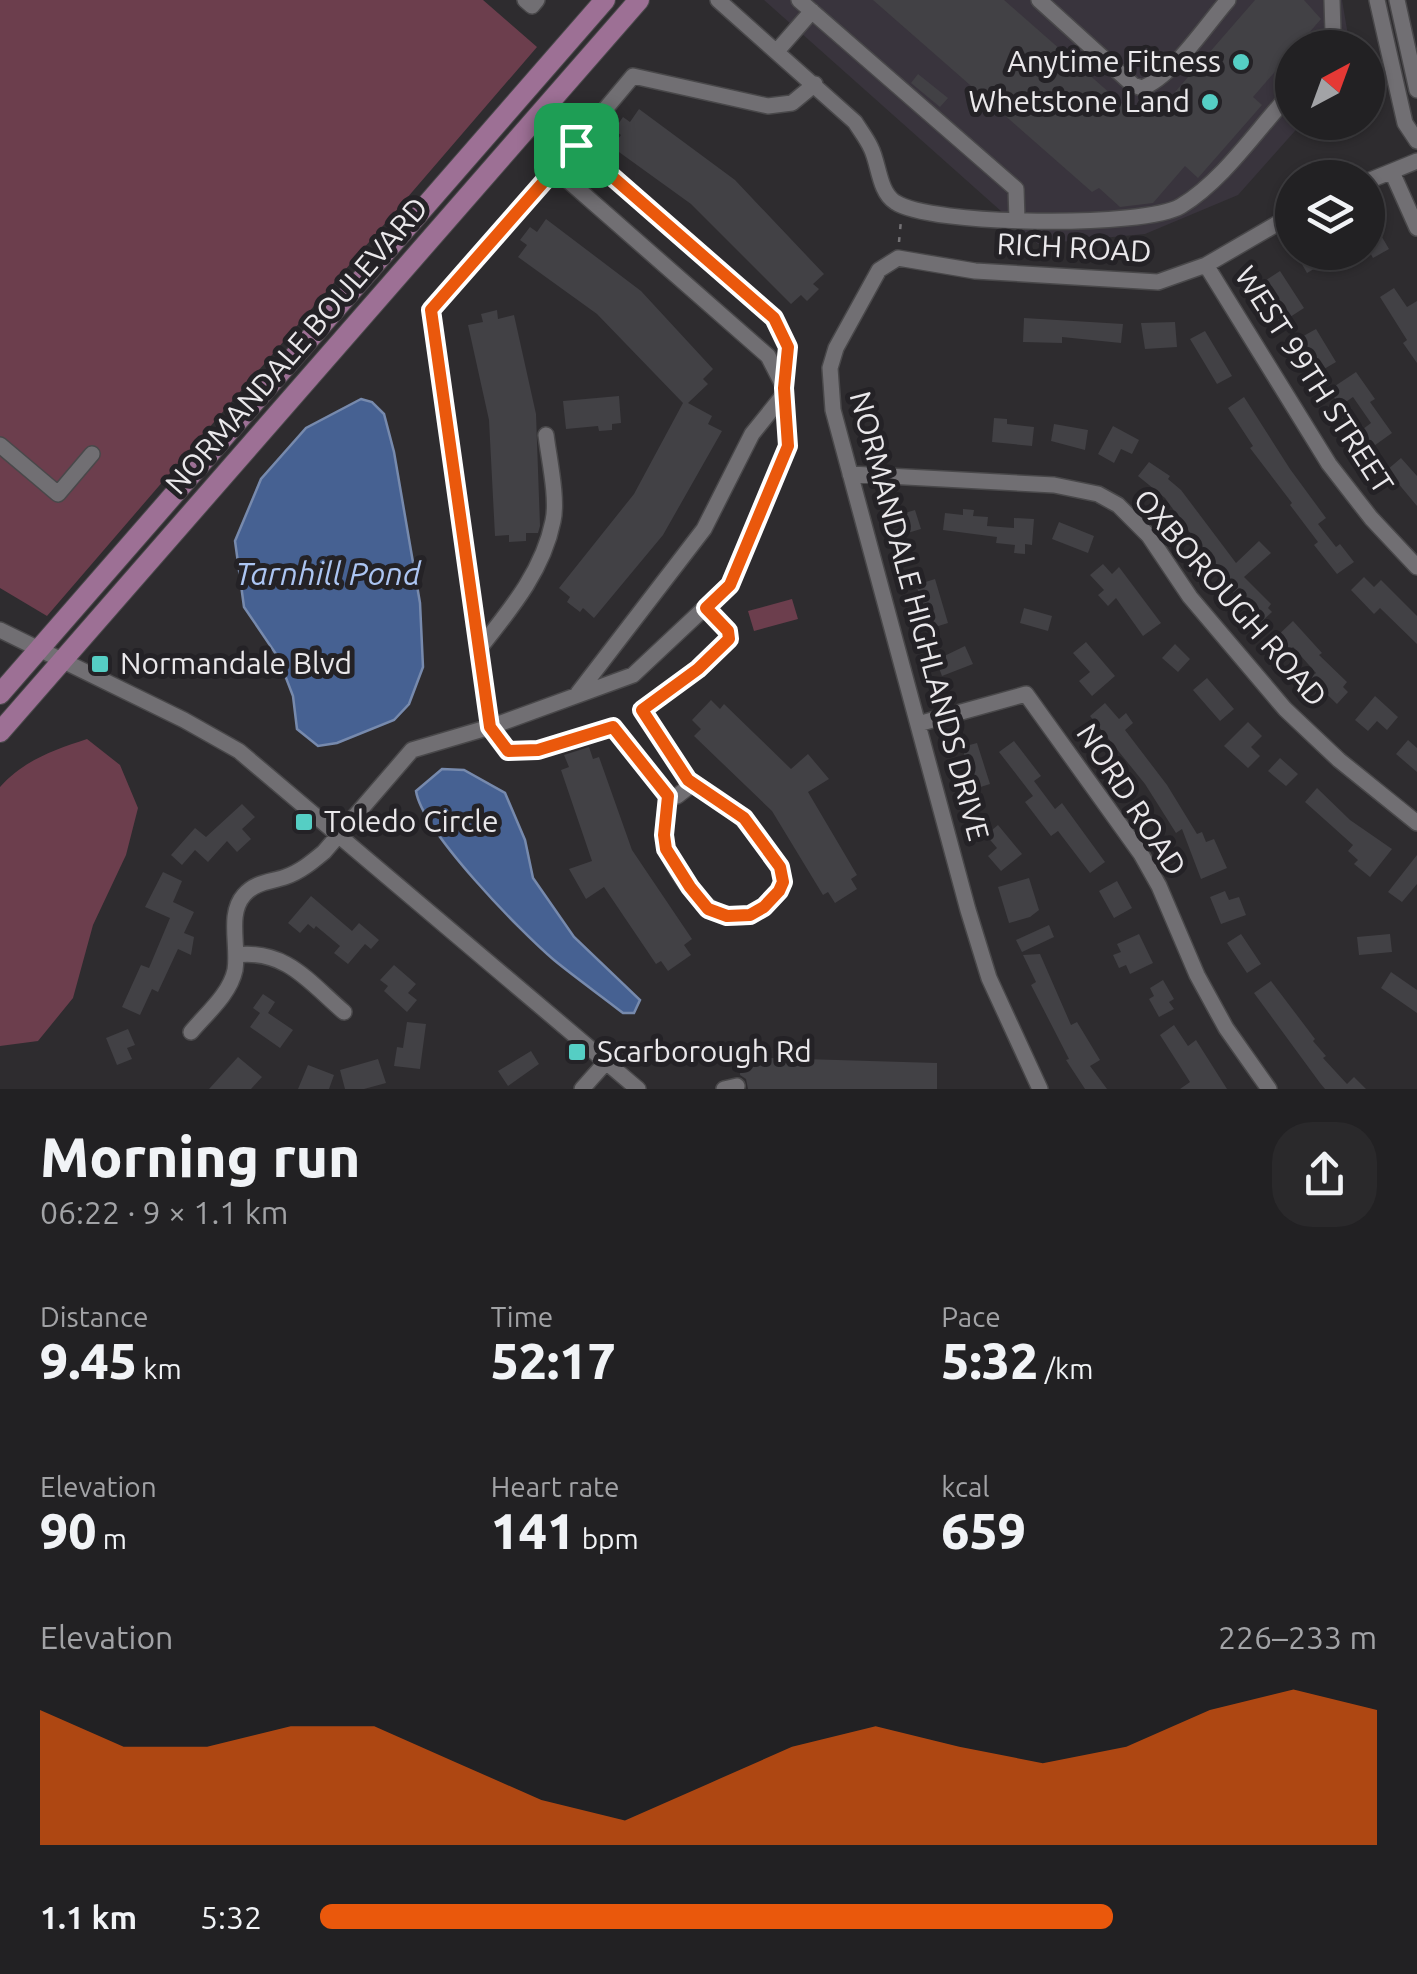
<!DOCTYPE html>
<meta charset="utf-8">
<style>
:root{--surface:#222123;--page:#2a292b;--text:#f1f3f6;--muted:#a2a3a6;--line:#3f3e41;--accent:#ea580c}
body{margin:0;font-family:Ubuntu,sans-serif;background:var(--page);color:var(--text);height:100vh;display:flex;flex-direction:column;font-size:38px;white-space:nowrap}
*{box-sizing:border-box;margin:0}
p{font-size:32px;color:var(--muted)}
.icon{flex:none;width:55px;height:55px;fill:none;stroke:currentColor;stroke-width:2;stroke-linecap:round;stroke-linejoin:round}
.map{position:relative;height:1089px;overflow:hidden}
.details{display:flex;flex-direction:column;background:var(--surface);flex:1}
.details>*{flex:none}
.needle{width:65px;rotate:41deg}
.tools{position:absolute;left:1275px;top:30px;display:grid;gap:20px}
.tools a{display:grid;place-items:center;width:110px;height:110px;border-radius:50%;background:var(--surface);box-shadow:0 2px 8px #0004,0 0 0 2px var(--line);font-size:50px}
.pin{position:absolute;display:grid;place-items:center;width:85px;height:85px;color:#fff;margin:-42px;border-radius:20px;box-shadow:0 5px 15px #0006}
.round{display:grid;place-items:center;flex:none;width:105px;height:105px;border-radius:40px;background:var(--page)}
.summary{display:flex;align-items:center;justify-content:space-between;height:170px;padding:0 40px}
h1{font-size:55px;font-weight:800;line-height:75px}
.figures{display:grid;grid-template-columns:repeat(3,1fr);gap:15px;height:170px;padding:10px 40px}
.figures div{display:grid;align-content:center}
.figures b{font-size:50px;font-weight:800}
.figures small{font-size:28px;font-weight:400}
.figures p{font-size:28px}
.chart{height:280px;padding:20px 40px}
.chart p{display:flex;justify-content:space-between}
.chart svg{width:100%;height:180px;margin-top:10px;fill:var(--accent);opacity:.7}
ul{padding:0 40px;list-style:none;font-size:32px}
li{display:grid;grid-template-columns:160px 120px 1fr;align-items:center;height:75px}
li i{height:25px;border-radius:12px;background:var(--accent)}
.map>svg:first-child{display:block}
.built{fill:#39343d}
.green{fill:#6c3e4d}
.water{fill:#466192;stroke:#778aad;stroke-width:2.5}
.building{fill:#424145}
.lines{fill:none;stroke-linecap:round;stroke-linejoin:round}
.minor-casing{stroke:#49484a;stroke-width:18}
.major-casing{stroke:#49484a;stroke-width:22}
.path{stroke:#757376;stroke-width:2.5;stroke-dasharray:5 8;stroke-linecap:butt}
.minor{stroke:#716f73;stroke-width:15}
.major{stroke:#9d7095;stroke-width:20}
.route-casing{stroke:#fff;stroke-width:20}
.route{stroke:#ea580c;stroke-width:12}
.poi-dot{fill:#55cec4;stroke:#242226;stroke-width:4}
.labels{text-anchor:middle;stroke-width:10;stroke-linejoin:round;paint-order:stroke}
.poi-label{font-size:30px;fill:#eae8eb;stroke:#242226;text-anchor:start}
.street-label{font-size:30px;fill:#eae8eb;stroke:#242226}
.water-label{font-size:32px;font-style:italic;fill:#acc5f2;stroke:#242226}
</style>
<div class="map">
<svg width="1417" height="1089" viewBox="0 0 1417 1089">
<rect width="100%" height="100%" fill="#2e2c2f"/>
<!-- built -->
<path class="built" d="M764,0H1342L1350,47L1292,48V122L1302,123L1238,195L1145,234L1038,244Z"/>
<!-- green -->
<path class="green" d="M0,0H483L537,47L47,616L0,588Z
M792,599L798,619L754,631L748,611Z
M87,739L120,765L138,808L126,855L93,925L73,998L38,1041L0,1046V787C24,760 54,750 87,739Z"/>
<!-- water -->
<path class="water" d="M361,399L372,402L384,414L394,452L420,603L423,667L409,704L394,720L337,743L318,746L297,729L293,696L278,657L244,607L235,541L261,479L306,428Z
M442,769L464,770L505,793L525,840L533,878L574,937L640,1000L634,1013H623C600,995 576,978 554,960C521,932 422,831 416,791Z"/>
<!-- building -->
<path class="building" d="M873,0H1004L1128,109L1162,107L1255,0H1304L1321,19L1296,48H1292V52L1253,97L1262,105L1198,178L1185,166L1153,203L1120,207L1099,188L1092,192Z
M918,74L948,98L940,107L911,83Z
M639,109L735,180L824,274L813,284L819,289L807,301L801,295L791,304L691,204L612,147L621,135L614,130L623,117L630,122Z
M1368,213L1389,249L1373,258L1368,249Z
M546,219L641,291L713,369L703,379L708,384L688,403L712,416L708,424L722,431L663,535L594,618L583,608L580,612L567,602L570,597L559,588L634,494L683,403L597,314L518,257L527,245L520,240L530,227L537,232Z
M1295,252H1343L1307,273Z
M1280,271L1304,308L1287,319L1263,282Z
M1394,288L1407,307L1417,301V363L1403,343L1407,340L1380,297Z
M497,310L498,319L514,315L536,414L540,526L538,533H526V541L509,542V535L495,536L489,420L468,325L483,322L481,314Z
M1024,318L1123,324L1121,343L1062,337V343L1023,342Z
M1175,322L1177,347L1145,349L1141,323Z
M1316,329L1336,362L1319,372L1298,339Z
M1205,331L1232,376L1217,384L1190,339Z
M1356,372L1375,399L1370,402L1392,433L1371,448L1359,432L1371,423L1353,397L1340,406L1329,390Z
M619,396L621,423L612,424V430L599,431L598,426L566,429L563,401Z
M1244,397L1290,469L1326,518L1318,524L1336,547L1340,544L1354,562L1337,574L1314,545L1318,542L1290,505L1292,503L1250,448L1253,446L1228,408Z
M994,418L1007,419V424L1034,427L1032,446L992,442Z
M1054,424L1088,430L1085,450L1051,441Z
M1113,426L1139,440L1132,454L1121,449L1114,463L1098,454Z
M1401,458L1417,476V506L1387,470Z
M1149,462L1170,476L1168,479L1181,490L1236,563L1259,541L1271,553L1244,577L1271,604L1268,608L1272,612L1261,622L1237,598L1165,498L1138,476Z
M963,509L974,510L973,516L988,517L987,526L1014,528V518L1034,519L1032,545L1025,544V554L1014,553L1015,545L996,543L997,537L943,530L945,513L963,515Z
M915,510L921,529L904,534L898,515Z
M1059,522L1094,536L1088,553L1052,539Z
M1103,564L1112,574L1119,567L1161,623L1143,636L1116,598L1108,606L1098,595L1104,590L1090,575Z
M1364,577L1374,587L1381,580L1417,616V644L1380,608L1374,614L1351,590Z
M935,579L948,623L932,628L916,585Z
M1024,608L1052,616L1048,631L1020,623Z
M1293,621L1322,653L1319,655L1347,682L1343,687L1348,692L1337,704L1310,678L1316,673L1293,647L1286,653L1274,639Z
M1086,642L1115,676L1092,696L1079,681L1090,672L1073,653Z
M1175,644L1190,659L1178,672L1162,658Z
M965,646L973,664L942,676L936,660Z
M1207,678L1234,709L1220,721L1193,690Z
M1375,696L1398,717L1387,730L1377,721L1368,731L1355,720Z
M711,700L720,709L724,704L791,769L808,754L829,779L808,792L857,875L851,879L857,889L835,903L828,892L823,895L772,811L694,736L701,729L692,720Z
M1105,703L1119,719L1126,713L1133,723L1125,730L1167,785L1197,834L1202,832L1206,842L1214,839L1227,868L1201,879L1182,829L1176,833L1145,784L1090,716Z
M1248,722L1262,736L1251,747L1260,756L1248,768L1224,746Z
M1408,740L1417,748V772L1396,754Z
M1014,741L1041,776L1034,781L1055,809L1062,803L1105,862L1090,873L1058,831L1051,836L1025,802L1033,796L999,752Z
M977,743L990,784L971,790L961,758L965,757L962,747Z
M589,747L593,759L599,757L632,850L692,939L684,945L691,955L668,971L661,961L656,964L604,887L586,899L569,869L592,861L561,770L569,767L564,755Z
M1280,758L1298,774L1286,786L1268,771Z
M1317,788L1350,820L1392,849L1370,877L1354,864L1358,860L1348,851L1353,845L1305,802Z
M242,804L255,817L242,829L251,839L237,852L227,841L208,862L195,850L182,865L171,855L195,828L206,837Z
M998,825L1022,854L1001,871L988,856L997,848L986,835Z
M1417,855V884L1402,902L1388,892Z
M163,872L182,881L173,902L194,912L184,933L194,937L191,955L178,949L158,992L152,989L140,1015L122,1007L141,965L149,968L170,918L145,907Z
M1029,878L1039,910L1030,917L1009,923L998,887Z
M1117,881L1132,908L1114,918L1099,891Z
M1225,891L1229,900L1239,897L1246,915L1221,924L1210,897Z
M311,896L352,931L359,923L379,940L371,949L365,944L348,964L334,953L340,946L316,926L314,929L308,924L300,933L288,923Z
M1049,925L1054,937L1022,952L1016,940Z
M1139,934L1153,963L1130,974L1126,965L1119,968L1113,955L1121,952L1117,944Z
M1241,934L1261,964L1247,973L1227,943Z
M1390,934L1392,952L1359,955L1357,937Z
M1040,954L1071,1025L1077,1022L1100,1060L1090,1066L1107,1089H1085L1066,1060L1069,1059L1031,985L1036,982L1023,955Z
M394,965L416,984L408,993L417,1000L407,1012L384,991L388,986L380,980Z
M1391,972L1417,990V1013L1381,988Z
M1163,980L1174,999L1169,1002L1174,1009L1159,1017L1149,999L1154,996L1150,988Z
M1271,981L1315,1039L1313,1041L1326,1056L1323,1058L1347,1084L1354,1077L1366,1089H1325L1320,1083L1254,993Z
M263,994L275,1002L268,1013L293,1030L280,1048L250,1027L260,1013L253,1008Z
M407,1022L426,1024L420,1069L394,1066L397,1047L403,1048Z
M1174,1025L1188,1046L1196,1040L1227,1089H1180L1190,1082L1160,1035Z
M128,1029L135,1045L127,1048L132,1059L117,1065L106,1038Z
M531,1051L539,1064L508,1086L498,1071Z
M238,1057L262,1077L251,1089H209Z
M741,1057L937,1063V1089H748L746,1079L740,1075Z
M378,1059L386,1083L364,1089H345L340,1070Z
M308,1065L334,1075L329,1089H298Z"/>
<g class="lines">
<!-- minor casing -->
<g class="minor-casing">
<path id="minor" d="M525,0L532,6L537,0
M718,0L855,122C860,130 867,139 871,148C879,164 879,192 895,202C930,226 1145,228 1181,206C1225,179 1257,129 1292,92
M799,0L1016,189L1017,220
M1039,0L1133,85L1142,88C1173,76 1206,25 1228,0
M1377,0L1405,123L1417,141
M1397,0L1417,90
M1325,48L1333,32L1332,0
M777,51L812,11
M576,145L774,318L788,347L784,387
M555,169L768,356L784,387L788,446L729,585L633,675L490,727L431,310Z
M555,169L633,76L768,106L792,103L815,84
M1392,172L1417,228
M1368,181L1417,161
M1206,265L1329,464L1371,518L1417,567
M0,445L58,494L92,454
M850,474L1054,485L1098,494L1118,505L1149,536L1190,597L1285,709L1339,760L1417,823
M0,630L184,720L239,751L638,1089
M479,649C510,610 543,571 553,521C558,499 549,459 546,435
M578,693L704,529L752,434L785,393
M918,724L1026,694L1141,854L1159,886L1197,975L1226,1028L1269,1089
M668,796C666,813 660,834 667,850C681,885 722,939 763,907C770,902 781,892 782,884C785,870 775,860 768,850C742,814 726,802 688,780
M236,955C286,949 309,982 344,1012
M191,1032C206,1014 230,994 235,970C239,946 227,914 244,895C255,882 270,882 285,877C300,872 312,862 324,852L412,750L490,727L508,751L538,750L613,727L668,796H677L686,789L688,780L642,710L698,669L729,639L728,631L706,607
M582,1089L606,1062
M724,1089L737,1086
M1040,1089L989,978L968,910L833,410L830,368L836,348L879,270L898,258L975,271L1158,282L1206,265L1292,215"/>
</g>
<!-- major casing -->
<g class="major-casing">
<path id="major" d="M0,694L605,0
M0,732L639,0"/>
</g>
<!-- path -->
<path class="path" d="M899,242L901,220"/>
<!-- minor -->
<use href="#minor" class="minor"/>
<!-- major -->
<use href="#major" class="major"/>
</g>
<g class="lines">
<!-- route casing -->
<g class="route-casing">
<path id="route" d="M576,145L774,318L788,347L784,388L788,446L730,585L706,608L728,631L729,639L698,669L642,710L688,780L744,818L780,867L783,882L779,891L764,907L750,915L727,916L708,909L690,887L666,849L664,835L668,796L613,727L538,750L508,751L490,727L431,310Z"/>
</g>
<!-- route -->
<use href="#route" class="route"/>
</g>
<!-- markers -->
<g class="poi-dot">
<circle cx="1241" cy="62" r="10"/>
<circle cx="1210" cy="102" r="10"/>
<rect x="90" y="654" width="20" height="20" rx="5"/>
<rect x="294" y="812" width="20" height="20" rx="5"/>
<rect x="567" y="1042" width="20" height="20" rx="5"/>
</g>
<g class="labels">
<!-- poi labels -->
<g class="poi-label">
<text x="1221" y="72" text-anchor="end">Anytime Fitness</text>
<text x="1190" y="112" text-anchor="end">Whetstone Land</text>
<text x="120" y="674">Normandale Blvd</text>
<text x="324" y="832">Toledo Circle</text>
<text x="597" y="1062">Scarborough Rd</text>
</g>
<!-- street labels -->
<g class="street-label">
<text transform="translate(1074 248) rotate(3)" y="10">RICH ROAD</text>
<text transform="translate(297 346) rotate(-49)" y="10">NORMANDALE BOULEVARD</text>
<text transform="translate(1314 380) rotate(57)" y="10">WEST 99TH STREET</text>
<text transform="translate(1230 598) rotate(49)" y="10">OXBOROUGH ROAD</text>
<text transform="translate(919 616) rotate(75)" y="10">NORMANDALE HIGHLANDS DRIVE</text>
<text transform="translate(1131 800) rotate(57)" y="10">NORD ROAD</text>
</g>
<!-- water labels -->
<g class="water-label">
<text x="328" y="585">Tarnhill Pond</text>
</g>
</g>
</svg>
<div class="tools">
<a><svg class="needle" viewBox="-14 -14 28 28"><path d="M0-13l5 13h-10z" fill="#e53935"/><path d="M0 13l5-13h-10z" fill="#a2a3a6"/></svg></a>
<a><svg class="icon" aria-label="layers" viewBox="0 0 24 24"><path d="M12 4l9 5-9 5-9-5zM3 14l9 5 9-5"/></svg></a>
</div>
<div class="pin" style="left:576px;top:145px;background:#1e9e55"><svg class="icon" aria-label="arrive" viewBox="0 0 24 24"><path d="M6 21V4h12l-3 4 3 4H6"/></svg></div>
</div>
<section class="details">
<div class="summary"><div><h1>Morning run</h1><p>06:22 · 9 × 1.1 km</p></div><a class="round"><svg class="icon" aria-label="share" viewBox="0 0 24 24"><path d="M12 15V3M7 8l5-5 5 5M5 13v7h14v-7"/></svg></a></div>
<div class="figures">
<div><p>Distance</p><b>9.45<small> km</small></b></div>
<div><p>Time</p><b>52:17</b></div>
<div><p>Pace</p><b>5:32<small> /km</small></b></div>
</div>
<div class="figures">
<div><p>Elevation</p><b>90<small> m</small></b></div>
<div><p>Heart rate</p><b>141<small> bpm</small></b></div>
<div><p>kcal</p><b>659</b></div>
</div>
<div class="chart"><p><span>Elevation</span>226–233 m</p>
<svg viewBox="0 0 160 44" preserveAspectRatio="none"><path d="M0 44V11L10 20L20 20L30 15L40 15L50 24L60 33L70 38L80 29L90 20L100 15L110 20L120 24L130 20L140 11L150 6L160 11V44z"/></svg>
</div>
<ul>
<li><b>1.1 km</b>5:32<i style="width:75%"></i></li>
</ul>
</section>
